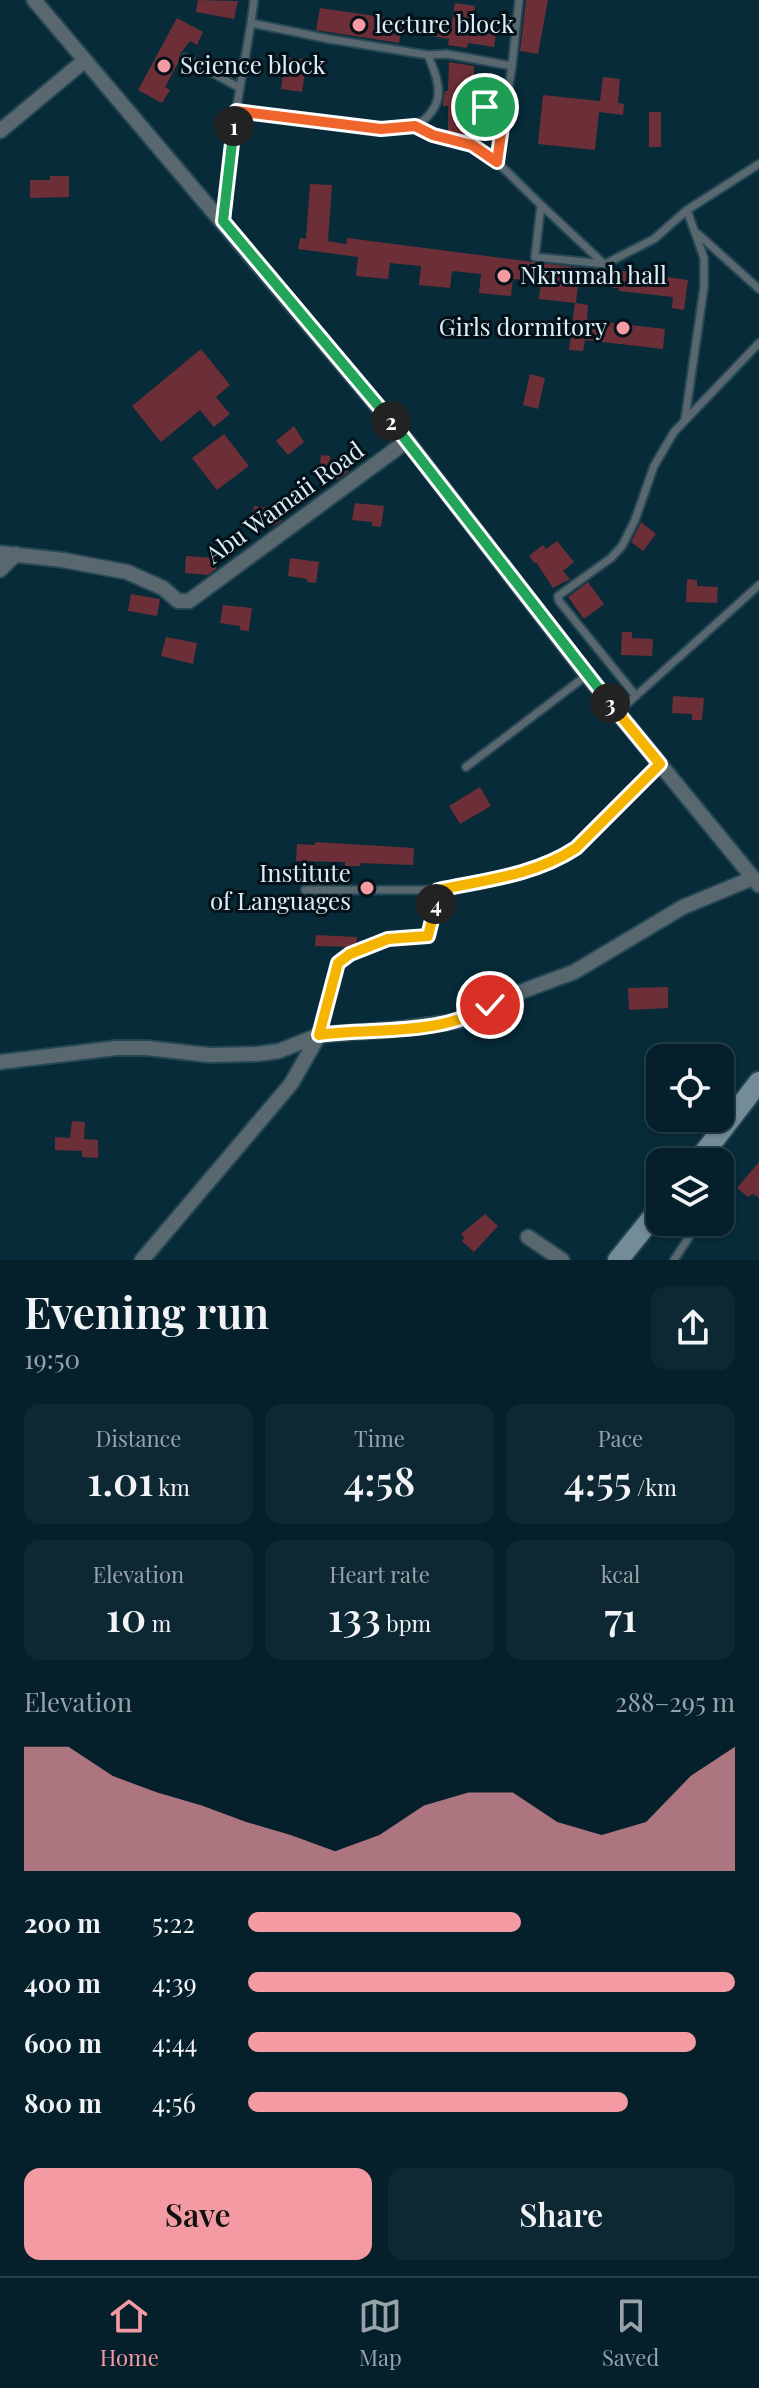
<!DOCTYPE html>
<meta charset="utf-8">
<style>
:root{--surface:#05202b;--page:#0e2833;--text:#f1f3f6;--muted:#97a3a9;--line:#263e47;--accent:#f49aa3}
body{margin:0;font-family:"Playfair Display",serif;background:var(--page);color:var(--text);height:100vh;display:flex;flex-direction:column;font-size:30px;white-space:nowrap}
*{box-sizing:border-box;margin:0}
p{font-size:26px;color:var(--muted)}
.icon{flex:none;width:44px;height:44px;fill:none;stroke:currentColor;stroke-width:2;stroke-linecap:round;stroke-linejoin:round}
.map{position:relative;height:1260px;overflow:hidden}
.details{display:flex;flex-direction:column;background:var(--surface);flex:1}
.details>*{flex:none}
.tools{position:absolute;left:646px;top:1044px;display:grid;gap:16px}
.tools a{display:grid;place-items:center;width:88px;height:88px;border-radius:16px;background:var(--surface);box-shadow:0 2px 6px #0004,0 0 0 2px var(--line);font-size:40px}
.pin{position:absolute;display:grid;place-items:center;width:68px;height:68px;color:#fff;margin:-34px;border:4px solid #fff;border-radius:50%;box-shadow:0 2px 8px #0007}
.km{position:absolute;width:40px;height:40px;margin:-20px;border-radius:50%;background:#222;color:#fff;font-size:22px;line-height:40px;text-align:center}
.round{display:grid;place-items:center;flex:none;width:84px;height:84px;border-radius:16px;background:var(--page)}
.head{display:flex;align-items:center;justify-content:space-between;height:136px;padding:0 24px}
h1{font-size:44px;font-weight:600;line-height:60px}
.metrics{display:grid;grid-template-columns:repeat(3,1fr);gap:12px;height:136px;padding:8px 24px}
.metrics div{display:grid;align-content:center;border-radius:16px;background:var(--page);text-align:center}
.metrics b{font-size:40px;font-weight:600}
.metrics small{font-size:22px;font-weight:400}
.metrics p{font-size:22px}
.chart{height:224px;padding:16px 24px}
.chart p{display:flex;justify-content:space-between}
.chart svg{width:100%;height:144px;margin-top:8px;fill:var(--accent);opacity:.7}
.action{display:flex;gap:16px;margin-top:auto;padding:16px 24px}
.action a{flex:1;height:92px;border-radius:16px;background:var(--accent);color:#111;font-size:32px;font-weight:600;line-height:92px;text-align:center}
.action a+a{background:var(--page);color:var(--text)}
ul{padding:0 24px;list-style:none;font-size:26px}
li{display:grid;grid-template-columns:128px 96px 1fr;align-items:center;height:60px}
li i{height:20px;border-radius:10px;background:var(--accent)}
.dock{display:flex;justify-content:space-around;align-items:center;height:112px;border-top:2px solid var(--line);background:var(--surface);font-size:22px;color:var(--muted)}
.dock a{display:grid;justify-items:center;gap:4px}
.dock .active{color:var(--accent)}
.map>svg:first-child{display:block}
.building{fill:#6c2f37}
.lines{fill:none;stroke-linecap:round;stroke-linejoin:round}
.lane-casing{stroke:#254654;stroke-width:11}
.street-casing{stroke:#254654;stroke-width:18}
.secondary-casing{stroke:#254654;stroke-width:24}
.lane{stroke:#59676f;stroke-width:7}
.street{stroke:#59676f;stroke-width:14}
.secondary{stroke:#748c97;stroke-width:20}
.split-1-casing{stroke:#fff;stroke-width:16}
.split-2-casing{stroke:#fff;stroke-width:16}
.split-3-casing{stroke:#fff;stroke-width:16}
.split-4-casing{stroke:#fff;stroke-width:16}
.split-5-casing{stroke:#fff;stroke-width:16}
.split-1{stroke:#f0652b;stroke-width:10}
.split-2{stroke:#22a559;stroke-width:10}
.split-3{stroke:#22a559;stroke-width:10}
.split-4{stroke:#f5b400;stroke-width:10}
.split-5{stroke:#f5b400;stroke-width:10}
.poi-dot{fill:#f49aa3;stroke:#051118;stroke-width:3}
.labels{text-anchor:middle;stroke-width:6;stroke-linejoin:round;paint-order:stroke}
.poi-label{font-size:24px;fill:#dbeef7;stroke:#051118;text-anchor:start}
.street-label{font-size:24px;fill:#dbeef7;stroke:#051118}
</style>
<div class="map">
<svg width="759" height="1260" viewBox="0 0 759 1260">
<rect width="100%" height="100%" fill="#072b39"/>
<!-- building -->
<path class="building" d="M198,0L238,1L234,19L196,12Z
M526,0H548L538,54L520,51Z
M455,3L475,6L472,24L497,29L494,47L468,43L467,48L448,45L449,39L425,35L428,17L452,21Z
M320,8L403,20L399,43L316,30Z
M177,18L203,32L197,45L190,41L180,54L179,61L165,87L170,90L162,103L138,90Z
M285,57L307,60L302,92L281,89Z
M449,62L474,66V135L448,132V106H443V103L445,91H448Z
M603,77L620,79L618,103L624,104L623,115L599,112L595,150L538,144L543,95L600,101Z
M649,112H661V147H649Z
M50,176H69V197L30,198V180H50Z
M310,184L332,185L328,241L346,244L347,238L580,268L576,303L588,305L587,320L665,329L663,349L585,340L583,351L569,350L575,303L539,299L541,281L513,279L511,296L479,293L481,274L452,271L450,288L419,285L421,266L390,263L388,279L356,276L358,257L298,249L300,238L306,239Z
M615,270L688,280L684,310L672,308L673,297L619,291V288H613Z
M201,349L230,385L216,397L230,414L214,427L200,410L161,442L132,406Z
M530,374L545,378L538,409L523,405Z
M294,426L304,442L288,455L276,441Z
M224,434L249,466L217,490L192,458Z
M321,455L330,456V461L349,463L348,472L338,479L327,478L326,484L318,483Z
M355,503L384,506L381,527L372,526V522L352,520Z
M254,506L282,510L281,521L274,526L252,522Z
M641,522L656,534L643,551L631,542Z
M557,541L574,562L563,571L570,579L553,588L536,562L534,563L529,556L543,545L546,549Z
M186,556L216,558V569L208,575L185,573Z
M290,558L319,562L316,583L307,582V579L288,576Z
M687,579L697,580V586L718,587L717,603L686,602Z
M588,582L604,604L584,619L568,597Z
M131,594L160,599L157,616L128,611Z
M223,605L252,608L249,631L240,630V626L220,623Z
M622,632H632V638L653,639L652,656L621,655Z
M166,637L197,643L193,664L161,656Z
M673,696L704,698L702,720H692V714L672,713Z
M480,787L491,806L460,824L449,806Z
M315,842L414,848L413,865L360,863V866H345V862L296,861L297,844L315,845Z
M316,935L357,937L356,944L351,947L315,946Z
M668,987V1008L629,1010L628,988Z
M72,1121L85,1122L84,1139L98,1140V1158L82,1157V1151L55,1150V1137L70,1138Z
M759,1162V1198L753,1194L748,1197L737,1188Z
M485,1214L498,1226L474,1252L462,1241L464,1238L461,1234Z"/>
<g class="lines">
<!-- lane casing -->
<g class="lane-casing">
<path id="lane" d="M251,23L254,0
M428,55L447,54L512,66L519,0
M185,58L240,88
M504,113L486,109L485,107L488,102L505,104
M415,126L433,135L472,145L497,162L541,205L535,257L605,264L654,239L687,210L759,164
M497,162L512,66
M541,205L603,263
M223,220L236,111L251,23L329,39L428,55C433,68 440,82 438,97C436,108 427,120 416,125C384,140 276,113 236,111
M698,234L759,289
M685,419L704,287V258L687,210
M636,696L559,601L558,596L611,558L622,546L635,520L654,466L674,432L759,343
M618,712L759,585
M466,767L587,675
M305,890H438L529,871L547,864L576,848L660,764
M319,1035L338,963L350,954L388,939L428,936L431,931L438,890
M674,1260L699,1222"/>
</g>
<!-- street casing -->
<g class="street-casing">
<path id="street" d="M34,0L407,441L587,675L759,885
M0,131L84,61
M0,553L63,560L127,572L163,588L178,601H189L407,441
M0,570L16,554
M0,1062L116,1048H147L209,1055L257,1054L279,1051L319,1035L398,1029L458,1021L472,1017L504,998L574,972L683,907L753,878
M528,1237L562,1260
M142,1260L291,1084L319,1035"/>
</g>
<!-- secondary casing -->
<g class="secondary-casing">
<path id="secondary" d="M697,1162L759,1082
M618,1260L660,1208"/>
</g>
<!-- lane -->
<use href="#lane" class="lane"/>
<!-- street -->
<use href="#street" class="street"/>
<!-- secondary -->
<use href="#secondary" class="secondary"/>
</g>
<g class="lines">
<!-- split-1 casing -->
<g class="split-1-casing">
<path id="split-1" d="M234,126L236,111L381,129L415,126L433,135L472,145L497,162L504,113L486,109L485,107"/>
</g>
<!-- split-2 casing -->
<g class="split-2-casing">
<path id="split-2" d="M234,126L223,221L391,421"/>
</g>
<!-- split-3 casing -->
<g class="split-3-casing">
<path id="split-3" d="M391,421L610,703"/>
</g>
<!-- split-4 casing -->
<g class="split-4-casing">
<path id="split-4" d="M436,904L438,890C486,880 535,875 576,848L660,764L610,703"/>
</g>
<!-- split-5 casing -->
<g class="split-5-casing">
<path id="split-5" d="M436,904L428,936L388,939L350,954L338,963L319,1035C376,1027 439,1037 490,1005"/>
</g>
<!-- split-1 -->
<use href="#split-1" class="split-1"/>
<!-- split-2 -->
<use href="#split-2" class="split-2"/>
<!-- split-3 -->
<use href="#split-3" class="split-3"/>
<!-- split-4 -->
<use href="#split-4" class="split-4"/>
<!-- split-5 -->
<use href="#split-5" class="split-5"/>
</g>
<!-- markers -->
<g class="poi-dot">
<circle cx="359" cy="25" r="8"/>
<circle cx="164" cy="66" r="8"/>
<circle cx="504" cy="276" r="8"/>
<circle cx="623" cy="328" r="8"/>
<circle cx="367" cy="888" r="8"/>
</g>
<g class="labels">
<!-- poi labels -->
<g class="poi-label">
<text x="375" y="33">lecture block</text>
<text x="180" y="74">Science block</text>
<text x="520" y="284">Nkrumah hall</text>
<text x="607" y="336" text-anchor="end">Girls dormitory</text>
<text x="351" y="882" text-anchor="end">Institute<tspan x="351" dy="28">of Languages</tspan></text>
</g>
<!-- street labels -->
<g class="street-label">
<text transform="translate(285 503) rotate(-36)" y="8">Abu Wamaii Road</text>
</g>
</g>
</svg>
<div class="tools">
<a><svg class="icon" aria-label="locate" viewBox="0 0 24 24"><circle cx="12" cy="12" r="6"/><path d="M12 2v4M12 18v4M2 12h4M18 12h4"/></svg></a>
<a><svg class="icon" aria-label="layers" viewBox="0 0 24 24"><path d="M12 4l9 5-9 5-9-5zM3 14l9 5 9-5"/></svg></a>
</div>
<div class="pin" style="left:485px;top:107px;background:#1e9e55"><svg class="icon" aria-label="arrive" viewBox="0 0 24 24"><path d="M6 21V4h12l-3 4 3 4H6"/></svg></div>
<div class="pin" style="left:490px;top:1005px;background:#d93025"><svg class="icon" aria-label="check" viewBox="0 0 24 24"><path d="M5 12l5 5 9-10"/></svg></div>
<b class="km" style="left:234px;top:126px">1</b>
<b class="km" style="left:391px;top:421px">2</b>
<b class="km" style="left:610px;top:703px">3</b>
<b class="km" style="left:436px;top:904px">4</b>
</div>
<section class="details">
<div class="head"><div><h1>Evening run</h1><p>19:50</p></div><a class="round"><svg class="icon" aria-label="share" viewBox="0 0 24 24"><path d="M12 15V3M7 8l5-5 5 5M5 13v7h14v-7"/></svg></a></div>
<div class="metrics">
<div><p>Distance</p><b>1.01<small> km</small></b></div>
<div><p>Time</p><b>4:58</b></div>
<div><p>Pace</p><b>4:55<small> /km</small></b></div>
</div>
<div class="metrics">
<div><p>Elevation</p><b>10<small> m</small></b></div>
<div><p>Heart rate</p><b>133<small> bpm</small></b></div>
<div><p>kcal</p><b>71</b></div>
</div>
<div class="chart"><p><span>Elevation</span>288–295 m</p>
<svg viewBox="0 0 160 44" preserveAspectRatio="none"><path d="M0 44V6L10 6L20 15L30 20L40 24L50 29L60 33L70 38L80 33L90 24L100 20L110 20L120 29L130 33L140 29L150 15L160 6V44z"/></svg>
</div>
<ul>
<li><b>200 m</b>5:22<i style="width:56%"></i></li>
<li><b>400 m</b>4:39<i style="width:100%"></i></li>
<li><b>600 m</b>4:44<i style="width:92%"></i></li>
<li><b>800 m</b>4:56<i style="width:78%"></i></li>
</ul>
<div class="action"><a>Save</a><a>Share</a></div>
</section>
<nav class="dock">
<a class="active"><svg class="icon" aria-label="home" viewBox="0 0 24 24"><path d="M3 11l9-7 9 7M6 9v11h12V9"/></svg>Home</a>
<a><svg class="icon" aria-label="map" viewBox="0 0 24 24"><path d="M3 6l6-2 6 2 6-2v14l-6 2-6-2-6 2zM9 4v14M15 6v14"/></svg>Map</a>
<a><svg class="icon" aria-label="saved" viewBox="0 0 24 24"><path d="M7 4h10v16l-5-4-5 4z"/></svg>Saved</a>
</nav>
